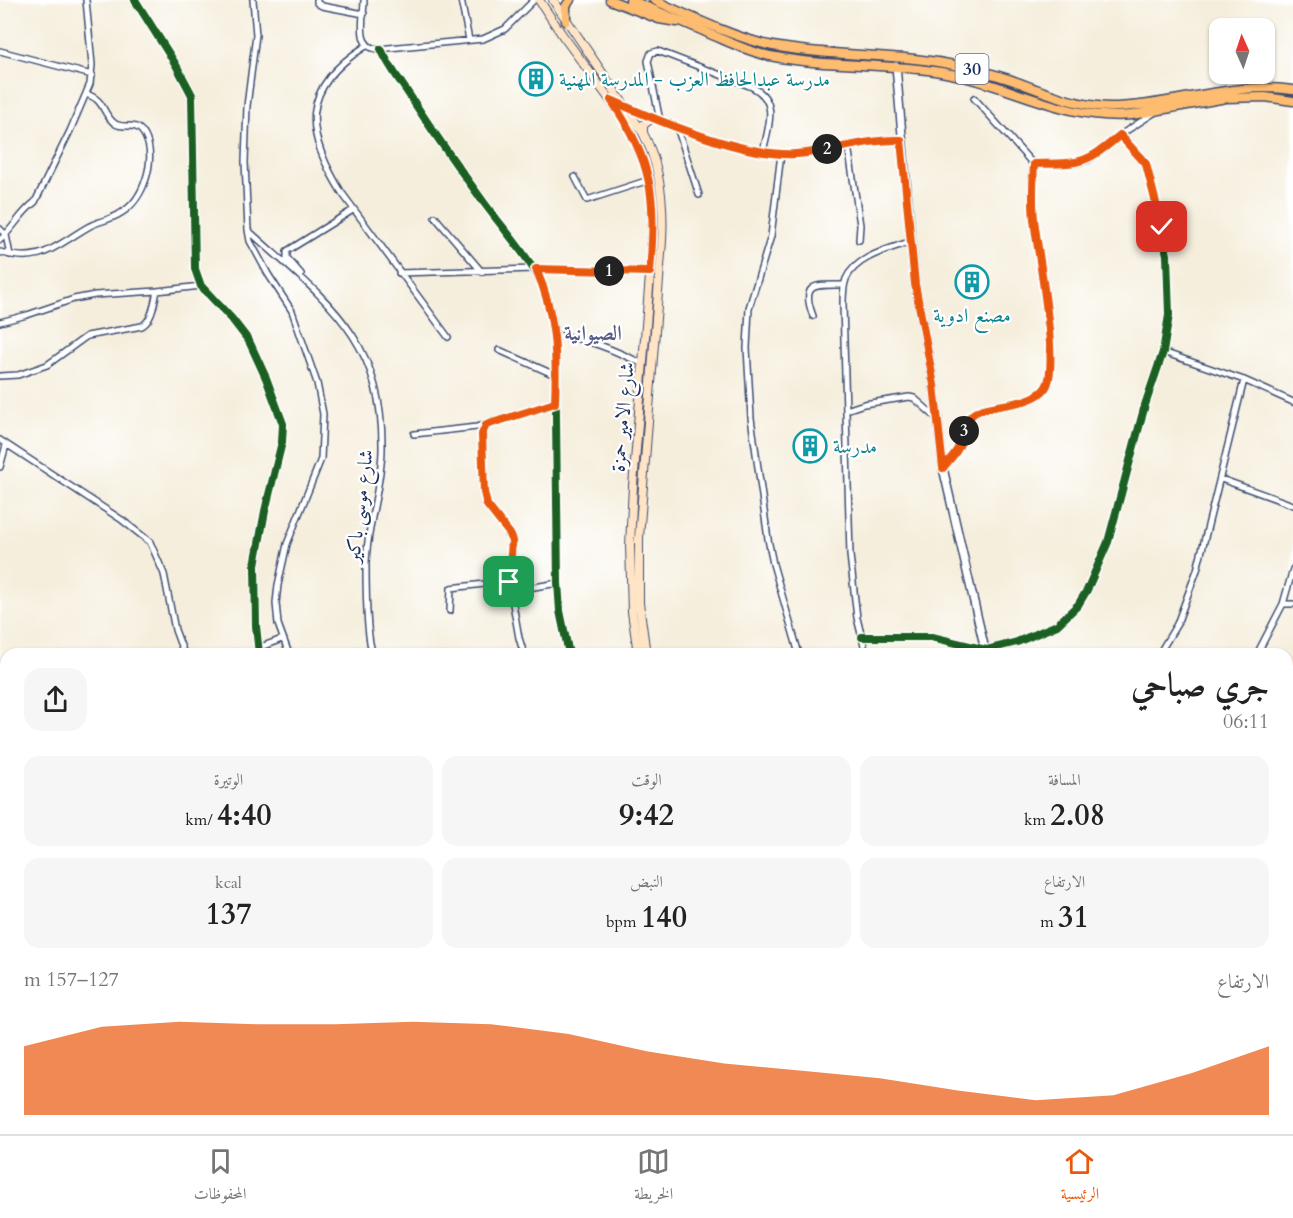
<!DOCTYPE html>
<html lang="ar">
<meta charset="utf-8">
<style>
:root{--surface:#fff;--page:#f6f6f6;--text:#222;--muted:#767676;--line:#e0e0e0;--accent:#ea580c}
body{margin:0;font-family:Cardo,Amiri,serif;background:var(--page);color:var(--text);direction:rtl;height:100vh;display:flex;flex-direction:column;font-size:22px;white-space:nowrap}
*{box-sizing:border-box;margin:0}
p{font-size:20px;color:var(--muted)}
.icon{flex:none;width:33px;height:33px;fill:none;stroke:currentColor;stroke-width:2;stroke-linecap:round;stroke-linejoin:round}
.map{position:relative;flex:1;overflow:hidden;direction:ltr}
.drawer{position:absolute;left:0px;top:648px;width:1293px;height:486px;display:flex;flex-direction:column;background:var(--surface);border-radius:18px 18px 0 0;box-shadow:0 2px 4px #0004;direction:rtl}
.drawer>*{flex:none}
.needle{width:39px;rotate:357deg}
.buttons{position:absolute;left:1209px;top:18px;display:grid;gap:12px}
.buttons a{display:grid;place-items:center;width:66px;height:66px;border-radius:12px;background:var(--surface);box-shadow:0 2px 4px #0004;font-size:30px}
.pin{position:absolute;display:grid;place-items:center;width:51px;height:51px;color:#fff;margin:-26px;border-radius:12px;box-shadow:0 3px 9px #0006}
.km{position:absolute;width:30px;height:30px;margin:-15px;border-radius:50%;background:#222;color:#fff;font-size:16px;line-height:30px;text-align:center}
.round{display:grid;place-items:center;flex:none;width:63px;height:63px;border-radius:18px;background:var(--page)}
.head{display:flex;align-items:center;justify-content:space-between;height:102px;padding:0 24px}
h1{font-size:33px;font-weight:700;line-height:45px}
.figures{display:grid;grid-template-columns:repeat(3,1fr);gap:9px;height:102px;padding:6px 24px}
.figures div{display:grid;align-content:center;border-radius:15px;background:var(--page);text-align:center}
.figures b{font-size:30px;font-weight:700}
.figures small{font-size:16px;font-weight:400}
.figures p{font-size:16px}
.chart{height:168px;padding:12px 24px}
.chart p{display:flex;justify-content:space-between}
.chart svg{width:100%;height:108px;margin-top:6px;fill:var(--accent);opacity:.7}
.tabs{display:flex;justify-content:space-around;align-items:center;height:84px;border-top:2px solid var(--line);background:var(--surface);font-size:16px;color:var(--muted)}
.tabs a{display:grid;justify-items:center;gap:3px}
.tabs .current{color:var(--accent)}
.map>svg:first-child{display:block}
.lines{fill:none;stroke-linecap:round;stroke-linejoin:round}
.minor-casing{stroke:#3c4c71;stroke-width:8}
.tertiary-casing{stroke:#3c4c71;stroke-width:10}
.secondary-casing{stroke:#3c4c71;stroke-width:10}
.primary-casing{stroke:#3c4c71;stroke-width:11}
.minor{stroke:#fff;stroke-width:5}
.tertiary{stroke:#fff;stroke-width:7}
.secondary{stroke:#ffe4c6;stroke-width:8}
.primary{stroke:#febc70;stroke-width:8}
.cycleway-casing{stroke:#fff;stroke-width:11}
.cycleway{stroke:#1b5e20;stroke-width:8}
.route-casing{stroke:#fff;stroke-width:12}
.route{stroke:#ea580c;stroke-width:8}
.labels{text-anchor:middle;stroke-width:4.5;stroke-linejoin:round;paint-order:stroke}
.shield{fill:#fff;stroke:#5f6d8e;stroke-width:1.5}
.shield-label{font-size:18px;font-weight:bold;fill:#1b2f5e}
.culture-label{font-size:20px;fill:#0d838f;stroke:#fff;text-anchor:start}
.street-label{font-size:20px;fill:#1b2f5e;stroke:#fff}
.neighbourhood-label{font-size:21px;font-weight:bold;fill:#595c88;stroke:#fff}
</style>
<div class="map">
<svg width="1293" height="1134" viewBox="0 0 1293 1134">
<rect width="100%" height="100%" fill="#fff"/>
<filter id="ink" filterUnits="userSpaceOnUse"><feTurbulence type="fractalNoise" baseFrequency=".0167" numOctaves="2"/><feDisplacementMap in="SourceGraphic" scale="12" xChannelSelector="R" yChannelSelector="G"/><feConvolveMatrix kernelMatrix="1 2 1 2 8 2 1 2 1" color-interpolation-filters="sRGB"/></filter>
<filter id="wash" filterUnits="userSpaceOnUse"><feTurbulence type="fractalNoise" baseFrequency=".008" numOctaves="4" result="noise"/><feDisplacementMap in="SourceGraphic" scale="24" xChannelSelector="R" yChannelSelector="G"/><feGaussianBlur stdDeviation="1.35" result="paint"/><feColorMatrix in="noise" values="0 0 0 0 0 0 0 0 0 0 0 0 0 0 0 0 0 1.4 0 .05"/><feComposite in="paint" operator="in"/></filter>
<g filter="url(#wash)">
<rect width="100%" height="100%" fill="#f5eedc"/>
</g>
<g filter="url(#ink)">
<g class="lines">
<!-- minor casing -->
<g class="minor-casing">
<path id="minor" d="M135,0L176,65L192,95L195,269L201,286L232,319L249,341L266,378L283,424L282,442L265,511L255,565L256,626L259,654
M253,0L256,35L247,106L245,162L248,230L250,241L268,274L292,311L317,383L323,414L321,459L287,544L278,585L276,603L278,624L289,654
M317,0V3L322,6L364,14
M364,0C364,17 355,48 378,49L483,39L505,29L534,0
M461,0L469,40
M366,46C299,88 304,132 342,193L448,337
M381,49C389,67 401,82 412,99C435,135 460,170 485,204C519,250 549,274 555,335L558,583L560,611L569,654
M0,51L92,75
M611,100C660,122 743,157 796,154C832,152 865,139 901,139
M660,121L648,61L651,53L658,51L752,87C780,101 768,127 763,152
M677,127L699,195
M848,145L860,225L859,240
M781,154L771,236L749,308L747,348L751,418L768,539L773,564L799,654
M1033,164L1075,163L1088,160L1120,135L1154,113
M575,177L587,200L649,180
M435,217L482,272
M0,229L6,235L10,255
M249,231C325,300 384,337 382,451C381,488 367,525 366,564C366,583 366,638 373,654
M0,240C13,229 21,212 35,202L70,131L90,84L92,65L86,0
M0,252C40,265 55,246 88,227C98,221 111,220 121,213C144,200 157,159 145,136C136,118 123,132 113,122C101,111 105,100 86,94
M399,273L535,269L650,272
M301,274L287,258V251L353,210
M813,316C800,282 816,285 844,285
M0,322L27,315L74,299L95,295L157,291L201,286
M555,335C587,338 614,350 643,364
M499,350L555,375
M1163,352L1244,380L1293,402
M0,376L18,375L47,365L87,336L142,326C153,319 154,303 157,291
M846,410L864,404L909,397L914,398L939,420
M486,425L482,434L484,492L487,505L506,529L512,541L509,581L519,638L524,654
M414,434L477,427L555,403
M0,440L122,520L150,542L164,574L175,630L184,654
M0,467L6,445
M943,468C948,462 953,457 957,450C965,437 961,419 978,411C996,403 1035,405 1046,387C1060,365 1037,250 1034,219C1032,201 1032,182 1033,164L974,98
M1221,479L1293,505
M510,591L558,583
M1283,604H1293
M450,611L451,588L509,581
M862,637H932L986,650L1017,642L1057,625L1078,605L1087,590L1108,542L1145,405L1163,352L1169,315L1167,255L1149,171L1140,156L1120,135
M258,648L282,639
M866,654L857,618L850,555L843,304C843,296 843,287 846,279C856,256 890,249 912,241
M1159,654L1177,624L1197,570L1244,380
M1257,654L1283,604L1293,569
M0,675L5,681L0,691
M1287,801L1293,798
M1287,825L1293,841
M0,952L6,959
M1287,1020L1293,1036
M70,1128L71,1134
M226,1128L229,1134
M296,1128L299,1134
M761,1128L763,1134
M890,1128L891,1134
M1092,1128L1127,1134
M148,1134L157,1131L163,1134
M1167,1134L1169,1128"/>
</g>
<!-- tertiary casing -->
<g class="tertiary-casing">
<path id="tertiary" d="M896,66L915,284L934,385L943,468L986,654
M1287,947L1293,942
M1218,1128L1221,1134"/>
</g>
<!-- secondary casing -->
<g class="secondary-casing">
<path id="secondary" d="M539,0L563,36L628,124L645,161L653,201L652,251L633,486L630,545L632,612L638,654
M553,0L643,133C660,165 664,205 662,241L639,538V603L646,654
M643,133V125L652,118
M671,1128L672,1134
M680,1128L681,1134"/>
</g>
<!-- primary casing -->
<g class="primary-casing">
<path id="primary" d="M610,0L659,19L677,22
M630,0C657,11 684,22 710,34C729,42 749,52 770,56C829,68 891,62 951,74C1013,86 1067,121 1132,115L1226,98L1265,97L1293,101
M654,0C689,16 737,39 773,46C836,58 901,52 963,67C987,72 1011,79 1033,88C1061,98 1087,108 1117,107C1177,105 1232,81 1293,90
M566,21V6L570,0"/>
</g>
<!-- minor -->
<use href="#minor" class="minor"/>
<!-- tertiary -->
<use href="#tertiary" class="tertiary"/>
<!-- secondary -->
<use href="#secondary" class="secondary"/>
<!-- primary -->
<use href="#primary" class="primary"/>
<!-- cycleway casing -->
<g class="cycleway-casing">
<path id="cycleway" d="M135,0L176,65L192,95L195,269L201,286L232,319L249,341L266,378L283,424L282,442L265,511L255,565L256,626L259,654
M381,49C389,67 401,82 412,99C435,135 460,170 485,204C519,250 549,274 555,335L558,583L560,611L569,654
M862,637H932L986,650L1017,642L1057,625L1078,605L1087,590L1108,542L1145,405L1163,352L1169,315L1167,255L1149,171L1140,156L1120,135"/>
</g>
<!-- cycleway -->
<use href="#cycleway" class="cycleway"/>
</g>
</g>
<g class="lines" filter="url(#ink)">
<!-- route casing -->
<g class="route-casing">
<path id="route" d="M509,582L512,541L510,534L487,505L484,492L482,434L486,425L555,403C557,355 556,314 536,269L650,272C656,198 654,163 611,100C660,122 743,157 796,154C832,152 865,139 901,140L915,284L934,385L943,468C947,462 953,457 957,450C966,437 961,419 978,411C996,403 1034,406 1046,387C1060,365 1037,250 1034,219C1032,201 1033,182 1034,164C1079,163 1085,166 1120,135L1146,164L1162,227"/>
</g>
<!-- route -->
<use href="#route" class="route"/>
</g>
<!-- icons -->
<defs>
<g id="building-ring" transform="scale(1.725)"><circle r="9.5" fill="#fff" stroke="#0f9aa8" stroke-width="1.5"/><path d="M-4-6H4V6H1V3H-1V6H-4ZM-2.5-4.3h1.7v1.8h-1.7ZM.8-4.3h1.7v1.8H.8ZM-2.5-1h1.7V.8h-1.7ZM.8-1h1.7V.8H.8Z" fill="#0f9aa8"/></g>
</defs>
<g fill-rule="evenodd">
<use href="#building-ring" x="536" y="79"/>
<use href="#building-ring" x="972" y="282"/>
<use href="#building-ring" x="810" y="446"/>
</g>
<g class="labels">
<!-- shield labels -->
<rect class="shield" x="955.5" y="54" width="33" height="30" rx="4.5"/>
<g class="shield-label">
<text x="972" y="75">30</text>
</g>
<!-- culture labels -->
<g class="culture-label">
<text x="559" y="86">مدرسة عبدالحافظ العزب - المدرسة المهنية</text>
<text x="972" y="322" text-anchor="middle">مصنع ادوية</text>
<text x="833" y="453">مدرسة</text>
</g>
<!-- street labels -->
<g class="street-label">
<text transform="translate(622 417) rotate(-85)" y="7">شارع الامير حمزة</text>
<text transform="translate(359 506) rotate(-83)" y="7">شارع موسى باكير</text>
</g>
<!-- neighbourhood labels -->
<g class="neighbourhood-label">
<text x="593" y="340">الصيوانية</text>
</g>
</g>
</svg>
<div class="buttons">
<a><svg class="needle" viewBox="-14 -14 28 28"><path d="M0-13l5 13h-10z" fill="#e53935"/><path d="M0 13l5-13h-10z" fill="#767676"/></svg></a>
</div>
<div class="pin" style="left:509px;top:582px;background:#1e9e55"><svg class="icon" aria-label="arrive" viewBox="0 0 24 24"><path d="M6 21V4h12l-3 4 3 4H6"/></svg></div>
<div class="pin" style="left:1162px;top:227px;background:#d93025"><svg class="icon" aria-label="check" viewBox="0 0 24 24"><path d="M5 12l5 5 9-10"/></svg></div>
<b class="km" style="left:609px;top:271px">1</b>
<b class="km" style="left:827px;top:149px">2</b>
<b class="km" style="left:964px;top:431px">3</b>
<section class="drawer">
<div class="head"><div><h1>جري صباحي</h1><p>06:11</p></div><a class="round"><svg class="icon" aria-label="share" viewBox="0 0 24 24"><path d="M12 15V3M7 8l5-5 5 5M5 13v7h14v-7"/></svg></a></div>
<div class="figures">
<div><p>المسافة</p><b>2.08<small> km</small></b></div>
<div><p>الوقت</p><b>9:42</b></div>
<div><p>الوتيرة</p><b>4:40<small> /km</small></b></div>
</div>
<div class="figures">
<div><p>الارتفاع</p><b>31<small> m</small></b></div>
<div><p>النبض</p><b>140<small> bpm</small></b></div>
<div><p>kcal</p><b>137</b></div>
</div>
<div class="chart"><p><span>الارتفاع</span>127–157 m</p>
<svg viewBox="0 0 160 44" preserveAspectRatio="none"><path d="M0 44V16L10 8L20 6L30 7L40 7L50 6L60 7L70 11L80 18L90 23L100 26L110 29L120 34L130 38L140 36L150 27L160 16V44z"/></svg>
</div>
</section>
</div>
<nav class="tabs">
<a class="current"><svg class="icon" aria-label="home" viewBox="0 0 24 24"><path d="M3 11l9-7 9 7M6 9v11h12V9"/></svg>الرئيسية</a>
<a><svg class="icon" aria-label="map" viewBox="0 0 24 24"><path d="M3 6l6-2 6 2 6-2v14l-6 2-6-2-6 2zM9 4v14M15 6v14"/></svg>الخريطة</a>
<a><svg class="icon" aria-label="saved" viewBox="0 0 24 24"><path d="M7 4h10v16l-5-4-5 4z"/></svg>المحفوظات</a>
</nav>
